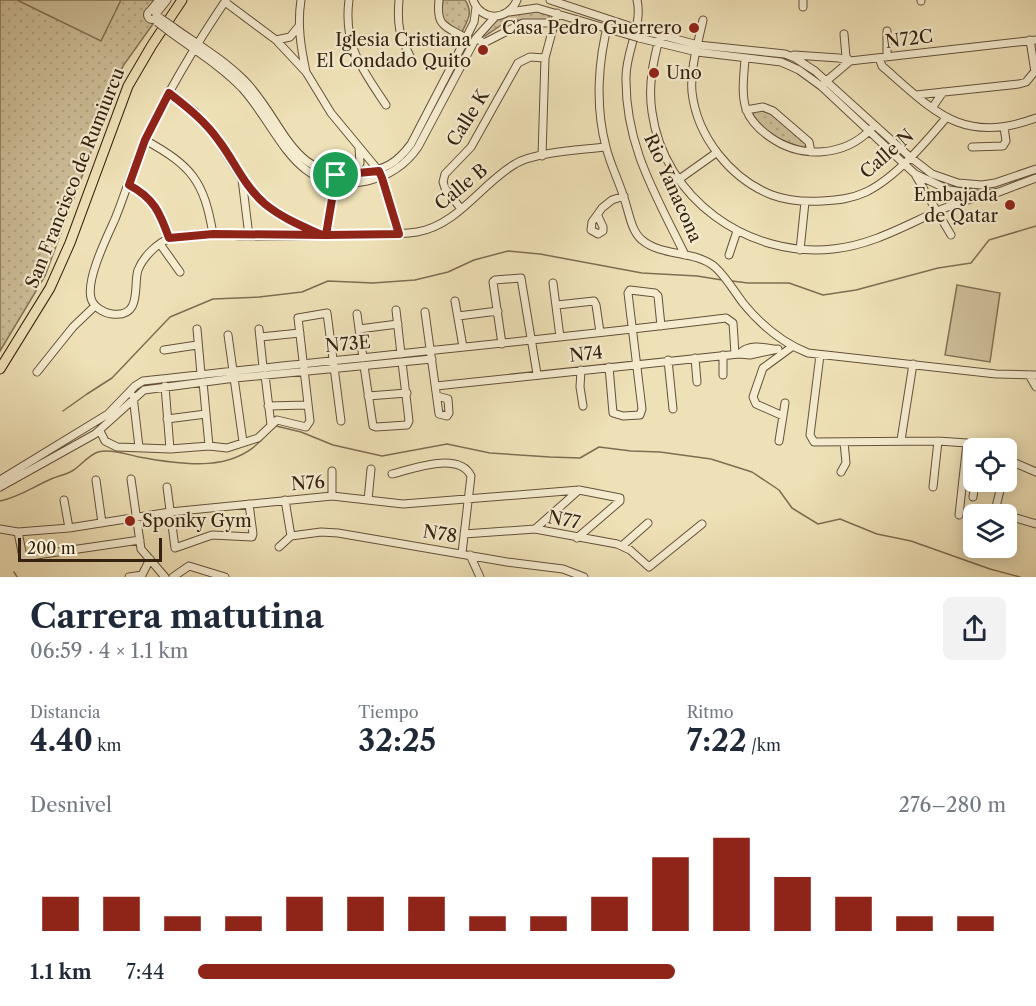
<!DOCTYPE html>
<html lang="es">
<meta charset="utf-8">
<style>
:root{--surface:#fff;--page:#f2f2f3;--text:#1f2937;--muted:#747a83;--accent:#8f2418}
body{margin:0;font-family:"Libre Caslon Text",serif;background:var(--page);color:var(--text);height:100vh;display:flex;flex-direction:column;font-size:22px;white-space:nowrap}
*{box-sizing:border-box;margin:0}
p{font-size:20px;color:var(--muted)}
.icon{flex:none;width:33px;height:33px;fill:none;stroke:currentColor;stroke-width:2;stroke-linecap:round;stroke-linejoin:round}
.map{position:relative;height:577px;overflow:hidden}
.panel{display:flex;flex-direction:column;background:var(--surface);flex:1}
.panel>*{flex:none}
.fabs{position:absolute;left:963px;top:438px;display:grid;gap:12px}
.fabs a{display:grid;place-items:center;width:54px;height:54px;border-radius:9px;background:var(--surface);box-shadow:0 3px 15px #0003;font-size:30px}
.scale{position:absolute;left:18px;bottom:15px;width:144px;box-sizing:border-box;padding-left:6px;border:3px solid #352110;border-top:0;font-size:16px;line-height:21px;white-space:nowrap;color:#352110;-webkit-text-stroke:4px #f5ecd0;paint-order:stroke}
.pin{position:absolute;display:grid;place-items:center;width:51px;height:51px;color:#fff;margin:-26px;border:3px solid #fff;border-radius:50%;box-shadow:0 2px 6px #0007}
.round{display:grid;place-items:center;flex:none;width:63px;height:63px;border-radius:9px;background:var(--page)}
.head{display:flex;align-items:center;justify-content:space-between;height:102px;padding:0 30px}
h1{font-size:33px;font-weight:700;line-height:45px}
.stats{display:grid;grid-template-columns:repeat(3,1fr);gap:9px;height:102px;padding:6px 30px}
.stats div{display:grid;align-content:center}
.stats b{font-size:30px;font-weight:700}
.stats small{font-size:16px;font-weight:400}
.stats p{font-size:16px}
.chart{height:168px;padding:12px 30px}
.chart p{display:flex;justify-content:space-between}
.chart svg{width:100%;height:108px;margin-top:6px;stroke:var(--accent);stroke-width:6}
ul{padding:0 30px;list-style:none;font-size:20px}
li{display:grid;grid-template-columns:96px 72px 1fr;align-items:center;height:45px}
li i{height:15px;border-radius:8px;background:var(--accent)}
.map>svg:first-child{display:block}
.green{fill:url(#green-dots);stroke:#827056;stroke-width:1.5}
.pitch{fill:#cfc09b;stroke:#827056;stroke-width:1.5}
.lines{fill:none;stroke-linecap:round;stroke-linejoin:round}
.stream{stroke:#7f6d52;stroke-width:1.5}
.minor-casing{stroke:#64513a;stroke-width:9}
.major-casing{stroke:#352110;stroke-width:11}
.minor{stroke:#f5ecd0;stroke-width:7}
.major{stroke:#efe1b7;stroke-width:9}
.minor-bridge-casing{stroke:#64513a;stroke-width:9;stroke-linecap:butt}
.minor-bridge{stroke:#f5ecd0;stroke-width:7}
.route-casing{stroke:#fff;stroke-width:12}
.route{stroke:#8f2418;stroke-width:8}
.poi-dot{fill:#8f2418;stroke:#f5ecd0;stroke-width:2}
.labels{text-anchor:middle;stroke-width:4.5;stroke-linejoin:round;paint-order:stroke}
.poi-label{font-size:18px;fill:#352110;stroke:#f5ecd0;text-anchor:end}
.street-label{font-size:18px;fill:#352110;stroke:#f5ecd0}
</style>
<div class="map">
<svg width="1036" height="577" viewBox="0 0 1036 577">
<defs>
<pattern id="green-dots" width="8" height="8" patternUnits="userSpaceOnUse" patternTransform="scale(1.5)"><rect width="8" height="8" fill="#cfc09b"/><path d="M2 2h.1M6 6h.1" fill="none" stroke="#b2a584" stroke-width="1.8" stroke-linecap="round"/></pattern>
</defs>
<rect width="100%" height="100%" fill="#efe1b7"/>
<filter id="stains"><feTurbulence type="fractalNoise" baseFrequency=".00333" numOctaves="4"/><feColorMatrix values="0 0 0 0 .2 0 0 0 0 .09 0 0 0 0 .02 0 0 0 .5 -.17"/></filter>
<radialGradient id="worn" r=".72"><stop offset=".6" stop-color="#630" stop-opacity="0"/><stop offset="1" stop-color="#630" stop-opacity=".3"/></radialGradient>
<!-- green -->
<path class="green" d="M0,0H170L123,66L45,276L0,351Z
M443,0H465C474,13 467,21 461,34L441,17Z
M537,10L549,13V21L509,20L485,36L479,35C500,15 509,13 537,10Z
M754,110C776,109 791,130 806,143L805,148C783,143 766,134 753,115Z"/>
<!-- pitch -->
<path class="pitch" d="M17,0H121L101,41Z
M957,285L1000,293L990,362L945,355Z"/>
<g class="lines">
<!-- stream -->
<path class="stream" d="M732,281L748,283H789L823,295L856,290L938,268L971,263L989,240L1036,226
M63,411L87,394L112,378L170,317L213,299L259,297L302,292L328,281L373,283L415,280L448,272L474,260L508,251L540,254L642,273L697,276L722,280
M276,426L301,432L333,445L382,456L447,444L490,453L550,457L580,458L599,447L631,451L660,452L711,459L752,472L779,490L792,508L818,524L840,519L877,534L911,541L990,569L1020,577
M0,501C19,497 33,487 51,479C58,476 65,475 72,471C82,465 87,456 98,452C111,449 126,454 139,457C182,465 238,474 267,433
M14,572L17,577"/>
<!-- minor casing -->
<g class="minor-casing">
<path id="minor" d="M226,0C197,43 169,89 147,136C134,163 126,192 115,219C107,237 86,279 91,298C93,307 104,313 112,314C143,318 133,284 138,270C143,257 158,242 171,238C196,231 224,236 249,236C283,237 318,236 352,235C373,234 395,235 417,232C458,225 481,184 515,164C534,152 581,150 605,147
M301,0C297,25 301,48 306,72
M349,0C343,45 362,69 386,105
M399,0C397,24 399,35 410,56
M439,0C436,27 445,26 466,38
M473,0C481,22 508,21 517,0
M550,0L632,27
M637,0C643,24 626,51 626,77C625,146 656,195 685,255
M921,0V1
M225,2L276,40L306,72L331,113L379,171L399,234
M803,7V0
M147.5 15a4.5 4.5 0 1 1 9 0a4.5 4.5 0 1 1-9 0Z
M150,11L159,0
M509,12L537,8L629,35
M156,14L167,0
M609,20C598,60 595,106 606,147C610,164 619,181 624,198C629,212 631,231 642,240C662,257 695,250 715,267C726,277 734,291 743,303C760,324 783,343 808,353L996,374L1036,375
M703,20C698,43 690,69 692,92C697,137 731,179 772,195C788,201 805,202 822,201C838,200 851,199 866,192C895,178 925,143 946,118
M173,27C197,44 223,59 244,80C284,120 291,183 361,173C385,170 397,163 411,144L466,38L474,22L476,7
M638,29L698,45L785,54L795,58L815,71L910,157L932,174L958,183L982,185L995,183L1036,169
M887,31V56
M170,32C194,50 221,66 242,88C281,131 294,196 367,181C389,176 405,166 418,147L476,38L495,17
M844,34L846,57L850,61
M660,36C653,61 648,86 652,112C664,199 748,258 833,249C872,245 904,226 940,210C954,204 968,200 983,195
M476,38L484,43L523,23H554
M639,38L697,52L781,62L799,70L821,86L915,174L949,190L983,195L999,192L1036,178
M276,40L290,37L299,26
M1030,40L1035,72
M794,55L839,58L850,61L1036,40
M879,58L882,66C935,112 962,145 1036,118
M745,59C744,75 741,93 746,109C750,120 760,130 770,137C801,159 844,157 871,129
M824,83L850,61
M169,93L195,112L209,127L242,179L249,236
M916,95L1019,84L1026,82L1036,70
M932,108L943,92
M746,110L763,107L773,111L809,142L811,152
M145,140C192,166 204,181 213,234
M972,147L1003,146L1006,141L1004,127
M542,156L545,58L557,13
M353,174L360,163L359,148
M916,176L951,235
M242,179L264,203L276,212L319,234
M678,180L716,153
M129,185C154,198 160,213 169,238
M461,209L445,188L443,182L445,174L471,147L518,63L530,57L545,58
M598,216L603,227V231L598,234L591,230L592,222L602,208L612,200L624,196
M326,235L335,181
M160,244L180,272
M800,250L805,202
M729,255L737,231
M553,283L560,337
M455,301L463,347
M557,305L594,301L596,305L600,332
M396,310L401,354
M425,312L439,414L447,416L449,413L448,399L437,396
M357,314L363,358
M458,316L498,311
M197,329L201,374
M259,329L263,367
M359,329L398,324
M228,335L243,442
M260,337L300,333
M502,344L493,282L495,280L521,278L537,374
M164,350L197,345
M739,354C748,344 763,347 774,349
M820,355L810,435L814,442L938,441L967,443L981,448
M695,358L697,382
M668,360L673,409
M364,366L373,426L376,427L407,425L409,421L402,362
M609,367L613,413L623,416L640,415L642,409L628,293L630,290L655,293L658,296L661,326
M581,370L580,387L583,406
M37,372L73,327L95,306
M265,375L271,425
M723,375V355
M1029,375L1036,387
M203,382L209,446
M165,386L170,449
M436,386L739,354L750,355L778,349
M133,396L139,447
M368,396L407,393
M268,406L307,405
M783,416L756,404L753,397L763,368L793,346
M167,419L206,414
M100,431L105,441L117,447L170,449L209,446L227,448L258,438L277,420L306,427L310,421L298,318L327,313L341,421
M901,440L913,364
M779,441L785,403
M1006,459L1036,472
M332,471V496
M841,472L846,463L844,442
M392,474C412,469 459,451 471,476L462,553
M131,479L141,549L165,577
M0,480L108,414L135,386L143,381C337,359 532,342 726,318L733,323L735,354
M96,480L102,523
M1002,482L996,507L998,512L1005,514
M0,487L95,434L144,390L235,378L432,359
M167,487L175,548L212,535L252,537L253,534L249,504
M933,487L938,441
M973,497L975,482
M64,500L69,528
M368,500L371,469
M959,515L967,443
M1006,515L1036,524
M0,529L18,532L69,528L170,512L332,496L403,504L579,490L620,498V501L577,538
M535,529L579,490
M18,532L23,557L140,540
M464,534L535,529L617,544L630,550L649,567L702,524
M291,536L321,532L338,533L507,562L563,569L584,577
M623,545L648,523
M279,547L291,536L285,500
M470,555L480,577
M129,577L142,575L150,559
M173,577L189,566L225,577"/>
</g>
<!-- major casing -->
<g class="major-casing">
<path id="major" d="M0,369L50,288L70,243L128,86L152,45L182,0"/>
</g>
<!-- minor -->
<use href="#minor" class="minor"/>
<!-- major -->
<use href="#major" class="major"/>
<!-- minor-bridge casing -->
<g class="minor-bridge-casing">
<path id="minor-bridge" d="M160,18L173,27
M157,22L170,32
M632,27L638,29
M629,35L639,38"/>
</g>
<!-- minor-bridge -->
<use href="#minor-bridge" class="minor-bridge"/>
</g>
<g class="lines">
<!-- route casing -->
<g class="route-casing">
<path id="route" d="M336,175L326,235L213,234L169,238C160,213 154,198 129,185L145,140L169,93C188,108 205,121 219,141C235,162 244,186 265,204C282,218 302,226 322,235H326L399,234L382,178L379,171L336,175"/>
</g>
<!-- route -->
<use href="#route" class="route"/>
</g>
<!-- markers -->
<g class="poi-dot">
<circle cx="694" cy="28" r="6"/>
<circle cx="483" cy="50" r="6"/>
<circle cx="654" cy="73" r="6"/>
<circle cx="1010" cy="205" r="6"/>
<circle cx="130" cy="521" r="6"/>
</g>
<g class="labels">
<!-- poi labels -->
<g class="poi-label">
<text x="682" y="34">Casa Pedro Guerrero</text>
<text x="471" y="46">Iglesia Cristiana<tspan x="471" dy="21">El Condado Quito</tspan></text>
<text x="666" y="79" text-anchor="start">Uno</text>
<text x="998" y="201">Embajada<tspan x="998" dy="21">de Qatar</tspan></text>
<text x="142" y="527" text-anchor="start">Sponky Gym</text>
</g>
<!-- street labels -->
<g class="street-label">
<text transform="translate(909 39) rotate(-7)" y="6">N72C</text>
<text transform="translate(468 118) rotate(-58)" y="6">Calle K</text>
<text transform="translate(887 154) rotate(-41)" y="6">Calle N</text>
<text transform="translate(75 178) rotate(-68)" y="6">San Francisco de Rumiurcu</text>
<text transform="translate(461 187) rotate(-39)" y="6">Calle B</text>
<text transform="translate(673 188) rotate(66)" y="6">Rio Yanacona</text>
<text transform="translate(348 344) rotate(-5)" y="6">N73E</text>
<text transform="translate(586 354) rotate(-6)" y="6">N74</text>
<text transform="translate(308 483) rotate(-4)" y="6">N76</text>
<text transform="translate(564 520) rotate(11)" y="6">N77</text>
<text transform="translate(440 534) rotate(9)" y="6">N78</text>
</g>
</g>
<rect width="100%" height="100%" filter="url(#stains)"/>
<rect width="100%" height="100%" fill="url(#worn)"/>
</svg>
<div class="fabs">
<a><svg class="icon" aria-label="locate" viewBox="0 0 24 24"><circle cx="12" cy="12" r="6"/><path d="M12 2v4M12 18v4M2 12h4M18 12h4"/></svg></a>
<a><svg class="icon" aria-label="layers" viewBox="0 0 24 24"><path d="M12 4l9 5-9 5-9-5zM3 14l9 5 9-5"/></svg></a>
</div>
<div class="scale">200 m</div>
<div class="pin" style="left:336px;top:175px;background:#1e9e55"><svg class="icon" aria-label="arrive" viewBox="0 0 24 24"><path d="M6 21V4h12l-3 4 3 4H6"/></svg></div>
</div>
<section class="panel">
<div class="head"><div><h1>Carrera matutina</h1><p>06:59 · 4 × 1.1 km</p></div><a class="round"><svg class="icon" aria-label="share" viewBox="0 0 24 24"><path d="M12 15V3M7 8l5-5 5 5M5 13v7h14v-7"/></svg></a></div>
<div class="stats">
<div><p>Distancia</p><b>4.40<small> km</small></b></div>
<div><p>Tiempo</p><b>32:25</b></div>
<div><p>Ritmo</p><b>7:22<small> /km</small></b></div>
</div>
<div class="chart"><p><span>Desnivel</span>276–280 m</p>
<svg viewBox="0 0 160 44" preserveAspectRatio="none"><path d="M5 44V30M15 44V30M25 44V38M35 44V38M45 44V30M55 44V30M65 44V30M75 44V38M85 44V38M95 44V30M105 44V14M115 44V6M125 44V22M135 44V30M145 44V38M155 44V38"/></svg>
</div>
<ul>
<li><b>1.1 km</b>7:44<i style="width:59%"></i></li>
</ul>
</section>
